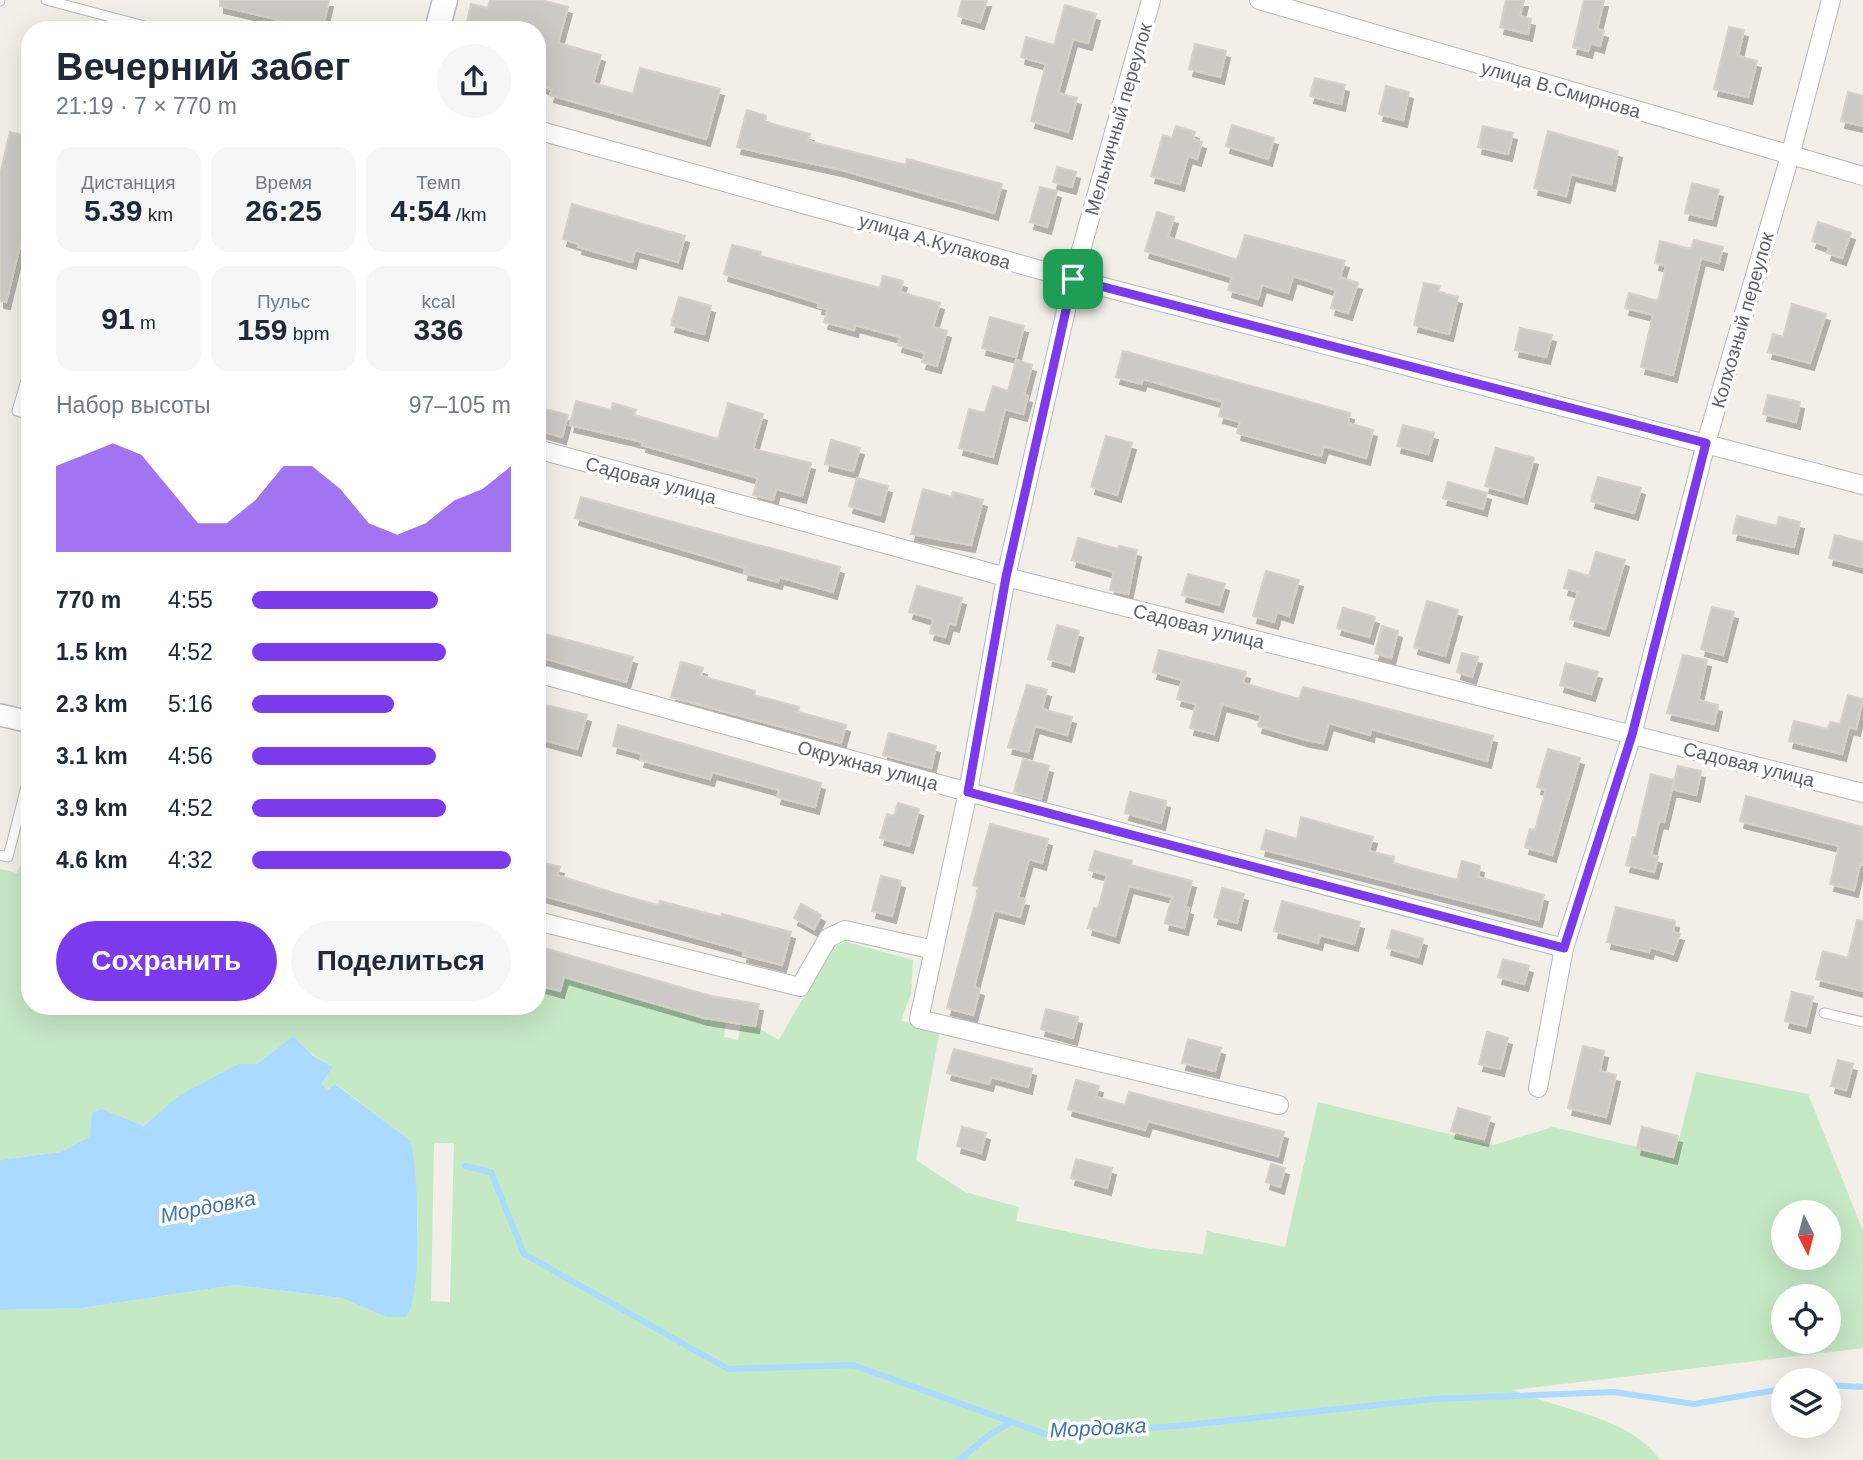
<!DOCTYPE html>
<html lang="ru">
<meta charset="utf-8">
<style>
:root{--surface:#fff;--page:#f6f6f7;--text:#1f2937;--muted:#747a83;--accent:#7c3aed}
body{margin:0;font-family:Helvetica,sans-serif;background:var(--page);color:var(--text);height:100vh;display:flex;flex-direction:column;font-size:26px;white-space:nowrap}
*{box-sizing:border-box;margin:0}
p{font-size:23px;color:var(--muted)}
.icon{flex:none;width:38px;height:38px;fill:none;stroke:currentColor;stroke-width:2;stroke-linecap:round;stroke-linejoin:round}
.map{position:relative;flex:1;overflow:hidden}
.details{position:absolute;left:21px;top:21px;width:525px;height:994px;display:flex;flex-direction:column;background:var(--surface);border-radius:28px;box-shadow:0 7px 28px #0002}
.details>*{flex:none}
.needle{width:46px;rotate:174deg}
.tools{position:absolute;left:1771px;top:1200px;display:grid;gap:14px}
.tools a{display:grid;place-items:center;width:70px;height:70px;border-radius:50%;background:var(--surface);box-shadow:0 7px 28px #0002;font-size:35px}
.pin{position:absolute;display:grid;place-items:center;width:60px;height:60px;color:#fff;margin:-30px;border-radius:14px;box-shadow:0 4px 10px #0006}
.round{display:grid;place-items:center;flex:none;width:74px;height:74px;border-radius:37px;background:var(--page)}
.overview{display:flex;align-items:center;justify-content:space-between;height:119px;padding:0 35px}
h1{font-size:38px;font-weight:700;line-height:52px}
.metrics{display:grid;grid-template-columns:repeat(3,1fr);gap:10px;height:119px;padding:7px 35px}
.metrics div{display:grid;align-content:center;border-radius:18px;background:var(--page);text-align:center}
.metrics b{font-size:30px;font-weight:700}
.metrics small{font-size:19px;font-weight:400}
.metrics p{font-size:19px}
.chart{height:196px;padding:14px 35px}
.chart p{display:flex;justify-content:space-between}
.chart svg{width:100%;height:126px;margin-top:7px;fill:var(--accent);opacity:.7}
.primary-button{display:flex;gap:14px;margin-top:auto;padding:14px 35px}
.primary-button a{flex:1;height:80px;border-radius:42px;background:var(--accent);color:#fff;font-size:28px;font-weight:700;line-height:80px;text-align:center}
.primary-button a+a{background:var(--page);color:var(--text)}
ul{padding:0 35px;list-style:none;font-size:23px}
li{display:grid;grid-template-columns:112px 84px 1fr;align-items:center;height:52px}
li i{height:18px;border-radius:9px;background:var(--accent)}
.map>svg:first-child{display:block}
.green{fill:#c5e8c5;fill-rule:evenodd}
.water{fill:#aadaff}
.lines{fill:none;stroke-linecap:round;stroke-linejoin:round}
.stream{stroke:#aadaff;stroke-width:6}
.building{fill:#cccac5;stroke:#d6d1c6;stroke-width:2;filter:url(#shadow)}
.service-casing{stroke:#b5b8bc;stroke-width:11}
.minor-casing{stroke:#b5b8bc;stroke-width:20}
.tertiary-casing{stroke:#b5b8bc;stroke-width:24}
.secondary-casing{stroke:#b6babf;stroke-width:27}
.service{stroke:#fff;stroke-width:9}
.minor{stroke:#fff;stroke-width:18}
.tertiary{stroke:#fff;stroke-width:21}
.secondary{stroke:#fff;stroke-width:24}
.route-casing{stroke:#fff;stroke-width:14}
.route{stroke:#7c3aed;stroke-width:9}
.labels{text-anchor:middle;stroke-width:7;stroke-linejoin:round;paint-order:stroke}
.street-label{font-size:19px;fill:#5f6368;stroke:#fff}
.water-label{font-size:21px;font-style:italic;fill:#4174aa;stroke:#fff}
</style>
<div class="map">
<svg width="1863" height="1460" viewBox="0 0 1863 1460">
<defs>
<filter id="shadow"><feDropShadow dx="4" dy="7" stdDeviation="0" flood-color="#0004"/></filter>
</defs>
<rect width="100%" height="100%" fill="#f1efe8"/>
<!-- green -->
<path class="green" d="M23,857L30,858V1006H537V985L559,991L564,977L704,1018L726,1021L724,1037L738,1040L741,1023L755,1026L779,1040L832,947L847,942L913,960L911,994L901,1021L940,1029L916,1160L965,1192L1019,1207L1016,1221L1146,1248L1203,1254L1207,1231L1285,1247L1318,1102L1493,1145L1553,1127L1675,1156L1696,1072L1808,1094L1863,1231V1348L1513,1390C1557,1409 1631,1417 1660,1460H0V1310L82,1308L235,1285L342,1298L386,1317L416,1265L418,1222L411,1141L336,1084L327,1091L322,1083L333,1067L310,1053L293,1036L257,1064H238L181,1095L142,1126L92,1113L89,1137L61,1152L0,1160V869L17,873ZM434,1143H454L450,1302L431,1301ZM1783,1213H1829V1258H1783ZM1783,1297H1829V1342H1783Z"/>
<!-- water -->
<path class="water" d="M293,1036L312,1055L333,1067L322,1083L327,1091L335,1084L411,1141C418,1170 423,1297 406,1317H386L342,1298L235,1285L82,1308L0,1310V1160L61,1152L89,1137L92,1113L101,1109L143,1126L180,1095L238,1064H257Z"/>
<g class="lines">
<!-- stream -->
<path class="stream" d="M465,1166L491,1172L524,1254L728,1369L853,1365L1048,1435L1178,1426L1434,1399L1614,1392L1694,1404L1783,1389
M1829,1385L1863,1387
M959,1460L989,1435L1012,1422"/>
</g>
<!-- building -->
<path class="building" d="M220,0H329L322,30L220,6Z
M490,0H541L568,7L558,43L601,55L593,83L633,94L640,68L720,89L706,139L550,95L552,89L537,85V30H498L467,21L471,4L488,8Z
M962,0H987L980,22L958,16Z
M1506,0H1524L1520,16L1531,19L1528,34L1500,27Z
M1584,0H1604L1597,29L1604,31L1600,46L1590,43L1588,51L1573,47Z
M1065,5L1096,14L1088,43L1073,39L1058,93L1077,98L1068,132L1031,121L1046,64L1021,57L1026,37L1054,45Z
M1729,27L1744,30L1738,56L1757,61L1748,97L1714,89Z
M1195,44L1226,51L1220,77L1189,69Z
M1315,78L1345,85L1341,104L1310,96Z
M1386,86L1409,92L1403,120L1379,114Z
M1848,92L1863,96V126L1841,121Z
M747,110L766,116L765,122L810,134L808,141L906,165L907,159L1002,184L994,213L842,170L737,147Z
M1232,125L1274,138L1268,159L1226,146Z
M1176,126L1195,132L1193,139L1202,142L1197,159L1188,156L1180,184L1151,176L1163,135L1172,138Z
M1483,126L1513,133L1508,154L1478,147Z
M1548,131L1618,151L1611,184L1571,174L1566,196L1534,188Z
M10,132L30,137V205L6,302L0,301V174Z
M1057,167L1076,172L1072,187L1053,182Z
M1692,183L1719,190L1712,219L1685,213Z
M1040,187L1057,191L1047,227L1030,222Z
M572,204L685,236L678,262L635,250L632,262L578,247L579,244L563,239Z
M1157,212L1174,217L1168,237L1237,260L1245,235L1345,261L1340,277L1358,283L1348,313L1331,308L1336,290L1293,276L1288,293L1262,285L1258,299L1228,290L1232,277L1145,251Z
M1818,222L1851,233L1842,258L1827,253L1829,247L1812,241Z
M1694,240L1723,247L1719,263L1701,258L1673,375L1641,367L1653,315L1625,308L1629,293L1658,301L1666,266L1655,263L1660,241L1691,249Z
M732,245L761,252L760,256L880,288L883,276L903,281L900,292L940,303L933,327L947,331L937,366L922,362L925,353L898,345L900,337L855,325L854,330L824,322L828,309L818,307L819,303L724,274Z
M1424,283L1440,286L1438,292L1458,297L1449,334L1414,325Z
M679,297L711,306L704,334L671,325Z
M1792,304L1826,314L1810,363L1768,352L1773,334L1783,337Z
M990,317L1024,326L1016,357L982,348Z
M1520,328L1552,335L1546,357L1515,350Z
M1123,351L1350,413L1348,423L1373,430L1366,458L1324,446L1321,456L1237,433L1240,422L1219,416L1223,402L1143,379L1141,384L1116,377Z
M1016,360L1032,365L1024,395L1028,396L1023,414L1005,409L993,457L959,448L969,409L985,413L993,386L1008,391Z
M1768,395L1800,402L1796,422L1763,414Z
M576,401L611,410L613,403L636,410L634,415L718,439L728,403L763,414L753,449L811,463L802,496L776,489L773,500L753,495L758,478L642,445L643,442L570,425Z
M537,407L568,415L562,437L537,430Z
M1403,425L1434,433L1428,454L1397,446Z
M1106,436L1132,443L1117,495L1091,487Z
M831,440L860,448L853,471L825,464Z
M1496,448L1534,458L1523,497L1485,486Z
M1598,477L1641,488L1634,513L1591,501Z
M857,478L888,486L880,515L849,506Z
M1448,482L1487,493L1483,509L1443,498Z
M923,489L952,497L953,492L983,500L971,545L911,534Z
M581,497L840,567L833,592L779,577L778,582L744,573L745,568L575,518Z
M1737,516L1777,526L1779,517L1800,522L1794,547L1733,533Z
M1835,535L1863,542V567L1829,558Z
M1078,538L1118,549L1119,546L1137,550L1128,594L1110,590L1114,572L1072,560Z
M1596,552L1625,560L1605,629L1570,619L1578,592L1564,588L1569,570L1589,576Z
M1266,571L1299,580L1289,616L1277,612L1274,622L1253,616Z
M1188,574L1225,584L1219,605L1182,595Z
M917,586L962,598L955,625L949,623L945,637L930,633L933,619L909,612Z
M1427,601L1458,610L1445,656L1414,647Z
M1712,607L1734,612L1723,655L1701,649Z
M1343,608L1375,617L1369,637L1337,628Z
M1057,625L1079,631L1070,665L1048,659Z
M1382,626L1398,631L1391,658L1375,653Z
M537,632L633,657L626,682L537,656Z
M1159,650L1246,672L1243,683L1299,699L1303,687L1493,736L1487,761L1371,729L1370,735L1329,723L1323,743L1306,740L1258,726L1261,715L1222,704L1214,734L1190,728L1196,704L1177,699L1182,680L1153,672Z
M1462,653L1478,657L1472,677L1457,672Z
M1683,655L1707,660L1698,700L1718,705L1714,724L1667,713Z
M681,662L703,668L701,676L755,691L754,695L799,707L798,712L846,725L841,743L671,697Z
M1566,663L1598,672L1591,694L1560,685Z
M1027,685L1047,690L1042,709L1072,717L1067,735L1035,726L1028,752L1008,747Z
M1848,695L1863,699L1856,729L1849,727L1842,754L1789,741L1794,721L1828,729L1830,722L1840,724Z
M537,703L587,715L577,749L537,738Z
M618,725L821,783L815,807L777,797L779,790L712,772L710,779L640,760L642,754L613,746Z
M889,733L936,746L931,768L883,755Z
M1548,749L1580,758L1552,855L1525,847L1530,829L1535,830L1546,790L1537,787Z
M1023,759L1049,766L1041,799L1014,792Z
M1678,766L1701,771L1696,795L1672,789Z
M1651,774L1674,780L1664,822L1659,821L1651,855L1658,857L1654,872L1626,865L1633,837L1636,838Z
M1130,792L1166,801L1161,823L1125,813Z
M1746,796L1863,827V865L1860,864L1854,890L1830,884L1839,846L1740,821Z
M898,803L919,809L909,846L880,838L887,814L894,816Z
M1301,817L1373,837L1369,851L1394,857L1393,863L1457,880L1462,861L1480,866L1478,877L1544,895L1538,920L1261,849L1266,830L1297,839Z
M990,824L1048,839L1042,863L1029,859L1018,898L1025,899L1020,917L994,910L974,987L980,989L973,1015L947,1008L979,887L973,885Z
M1095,851L1132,861L1130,865L1192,881L1185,907L1189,908L1184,928L1165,923L1172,897L1129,886L1115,936L1088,928L1094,908L1098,909L1107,875L1089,870Z
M537,861L560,867L557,875L617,894L658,905L660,901L721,917L722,914L791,932L782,965L743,955L744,951L537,894Z
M881,876L901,881L892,916L872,911Z
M1222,888L1244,894L1237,923L1214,917Z
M1282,901L1360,922L1354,944L1320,935L1318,943L1274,931Z
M801,904L821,915L814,929L794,918Z
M1616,907L1675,921L1673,932L1680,934L1673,954L1650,947L1649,952L1607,942Z
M1857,920L1863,921V991L1816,979L1823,951L1848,958Z
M1392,930L1423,939L1418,957L1387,948Z
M537,946L711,996L759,1004L755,1026L704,1018L564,977L560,991L537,985Z
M1503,959L1529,966L1524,984L1498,977Z
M1792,992L1813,997L1806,1026L1785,1021Z
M1046,1009L1078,1017L1073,1038L1041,1029Z
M1487,1032L1508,1038L1500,1069L1479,1064Z
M1188,1039L1221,1048L1215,1071L1182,1063Z
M1583,1046L1604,1051L1600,1071L1616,1075L1606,1117L1568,1108Z
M954,1049L1032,1069L1028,1087L991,1077L989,1084L947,1073Z
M1838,1060L1853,1064L1846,1090L1831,1086Z
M1076,1080L1099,1086L1096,1097L1125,1105L1129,1092L1284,1132L1278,1156L1148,1121L1145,1130L1068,1109Z
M1458,1108L1490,1117L1484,1139L1451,1131Z
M962,1127L986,1133L981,1153L957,1146Z
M1642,1127L1678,1136L1673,1157L1637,1148Z
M1076,1159L1112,1168L1107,1188L1071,1178Z
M1271,1164L1285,1168L1280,1187L1266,1182Z"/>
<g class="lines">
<!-- service casing -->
<g class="service-casing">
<path id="service" d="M46,0L160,30
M0,1V0
M30,367L17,411L30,415
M0,855L8,857L30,771
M1824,1013L1863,1022"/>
</g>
<!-- minor casing -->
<g class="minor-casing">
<path id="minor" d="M1151,0L1073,279L1006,577L968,792L919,1019L1279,1105
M1259,0L1863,176
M537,130L1073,279L1863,485
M537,449L1006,577L1863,793
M537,673L968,792L1564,948
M537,921L800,987L828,938L845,930L934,950
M1538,1088L1564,948L1632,735L1706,443L1790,156L1831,0"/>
</g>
<!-- tertiary casing -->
<g class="tertiary-casing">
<path id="tertiary" d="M0,715L30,722"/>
</g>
<!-- secondary casing -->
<g class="secondary-casing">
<path id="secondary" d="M437,30L445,0"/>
</g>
<!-- service -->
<use href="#service" class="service"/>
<!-- minor -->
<use href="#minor" class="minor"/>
<!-- tertiary -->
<use href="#tertiary" class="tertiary"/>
<!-- secondary -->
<use href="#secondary" class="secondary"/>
</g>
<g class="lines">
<!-- route casing -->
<g class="route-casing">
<path id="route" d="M1073,279L1706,443L1632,735L1564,948L968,792L1006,577Z"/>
</g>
<!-- route -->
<use href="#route" class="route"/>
</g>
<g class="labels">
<!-- street labels -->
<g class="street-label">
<text transform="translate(1561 89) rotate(16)" y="7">улица В.Смирнова</text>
<text transform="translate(1118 119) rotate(-74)" y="7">Мельничный переулок</text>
<text transform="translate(935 241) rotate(16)" y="7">улица А.Кулакова</text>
<text transform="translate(1742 320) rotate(-74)" y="7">Колхозный переулок</text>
<text transform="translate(651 480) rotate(15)" y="7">Садовая улица</text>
<text transform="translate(1199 626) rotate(14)" y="7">Садовая улица</text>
<text transform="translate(1749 764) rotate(14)" y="7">Садовая улица</text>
<text transform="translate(868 765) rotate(15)" y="7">Окружная улица</text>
</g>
<!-- water labels -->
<g class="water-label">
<text transform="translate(208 1207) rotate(-11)" y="7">Мордовка</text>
<text transform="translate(1098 1428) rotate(-3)" y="7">Мордовка</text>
</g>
</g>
</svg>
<div class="tools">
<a><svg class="needle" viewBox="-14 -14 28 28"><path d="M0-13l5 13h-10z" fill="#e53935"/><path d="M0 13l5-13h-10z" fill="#747a83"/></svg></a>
<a><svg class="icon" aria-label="locate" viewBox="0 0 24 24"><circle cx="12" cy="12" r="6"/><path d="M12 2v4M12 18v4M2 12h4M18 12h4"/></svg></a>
<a><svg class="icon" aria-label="layers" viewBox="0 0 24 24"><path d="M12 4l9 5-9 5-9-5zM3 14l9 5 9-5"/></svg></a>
</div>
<div class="pin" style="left:1073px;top:279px;background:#1e9e55"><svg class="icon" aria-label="arrive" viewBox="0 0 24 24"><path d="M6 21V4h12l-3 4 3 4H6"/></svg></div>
<section class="details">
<div class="overview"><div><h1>Вечерний забег</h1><p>21:19 · 7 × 770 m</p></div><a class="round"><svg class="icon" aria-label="share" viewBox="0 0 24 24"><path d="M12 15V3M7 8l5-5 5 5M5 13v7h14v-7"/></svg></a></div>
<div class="metrics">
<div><p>Дистанция</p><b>5.39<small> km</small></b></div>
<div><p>Время</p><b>26:25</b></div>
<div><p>Темп</p><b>4:54<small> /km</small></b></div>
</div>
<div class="metrics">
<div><b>91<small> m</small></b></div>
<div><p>Пульс</p><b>159<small> bpm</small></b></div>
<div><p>kcal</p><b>336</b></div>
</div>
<div class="chart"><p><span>Набор высоты</span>97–105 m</p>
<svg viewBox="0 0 160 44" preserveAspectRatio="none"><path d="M0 44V14L10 10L20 6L30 10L40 22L50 34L60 34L70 26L80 14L90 14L100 22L110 34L120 38L130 34L140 26L150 22L160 14V44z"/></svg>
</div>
<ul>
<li><b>770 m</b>4:55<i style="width:72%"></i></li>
<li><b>1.5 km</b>4:52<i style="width:75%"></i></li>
<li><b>2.3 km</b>5:16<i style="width:55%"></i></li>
<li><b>3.1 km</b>4:56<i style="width:71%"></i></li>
<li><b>3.9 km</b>4:52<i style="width:75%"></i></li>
<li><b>4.6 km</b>4:32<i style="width:100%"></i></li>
</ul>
<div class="primary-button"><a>Сохранить</a><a>Поделиться</a></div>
</section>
</div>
